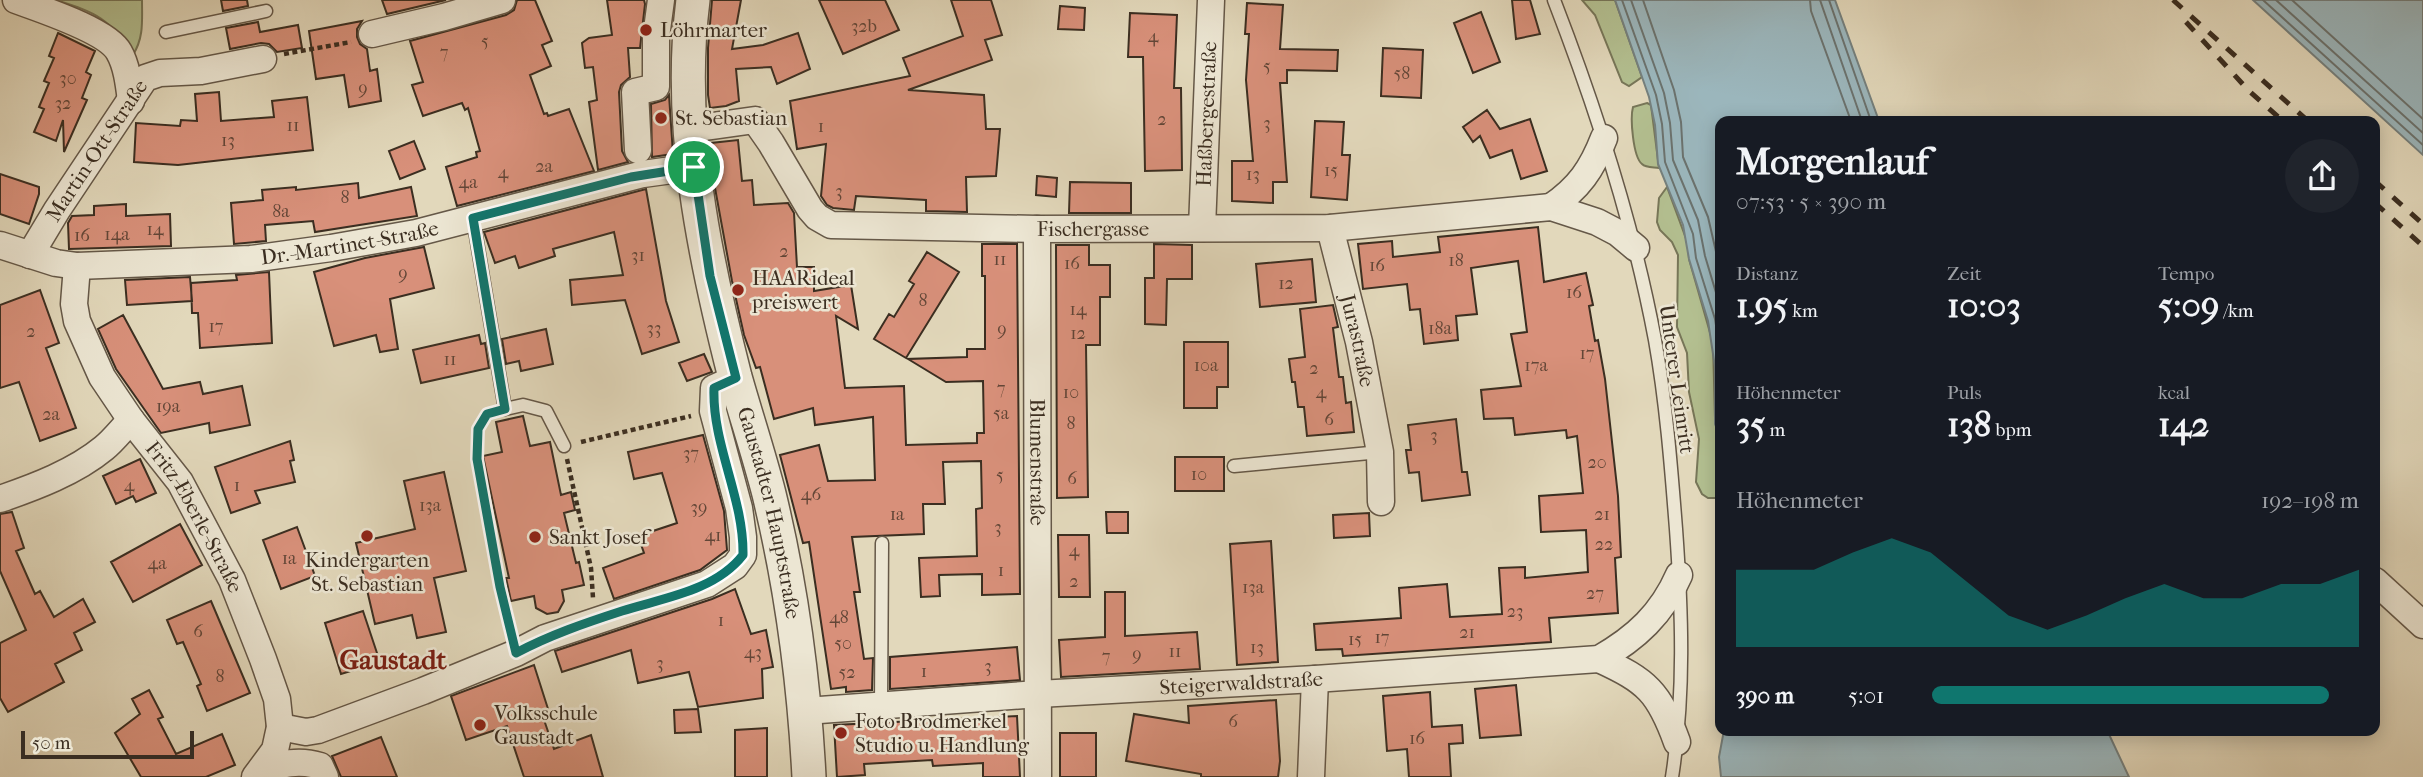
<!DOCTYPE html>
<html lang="de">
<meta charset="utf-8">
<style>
:root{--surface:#171b24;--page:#20242c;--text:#f1f3f6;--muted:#9ea1a6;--accent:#0f766e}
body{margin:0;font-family:"IM FELL French Canon",serif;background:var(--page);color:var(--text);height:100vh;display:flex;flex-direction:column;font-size:26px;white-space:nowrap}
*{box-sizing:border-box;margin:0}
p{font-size:23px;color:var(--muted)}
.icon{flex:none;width:38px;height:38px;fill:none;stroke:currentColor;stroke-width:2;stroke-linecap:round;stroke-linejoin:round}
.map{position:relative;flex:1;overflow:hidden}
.details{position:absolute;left:1715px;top:116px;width:665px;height:620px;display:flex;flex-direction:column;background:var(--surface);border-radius:14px;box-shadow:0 4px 18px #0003}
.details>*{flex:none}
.scale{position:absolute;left:21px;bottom:18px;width:173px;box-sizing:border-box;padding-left:7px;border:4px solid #3b2e21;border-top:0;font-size:19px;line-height:24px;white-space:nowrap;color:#3b2e21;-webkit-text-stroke:5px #ece6d3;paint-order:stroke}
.pin{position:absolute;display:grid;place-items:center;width:60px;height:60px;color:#fff;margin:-30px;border:4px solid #fff;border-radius:50%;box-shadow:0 2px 7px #0007}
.round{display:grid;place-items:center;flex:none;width:74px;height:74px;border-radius:37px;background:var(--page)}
.headline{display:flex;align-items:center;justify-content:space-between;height:119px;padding:0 21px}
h1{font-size:38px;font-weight:700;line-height:52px}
.metrics{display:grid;grid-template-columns:repeat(3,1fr);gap:10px;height:119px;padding:7px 21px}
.metrics div{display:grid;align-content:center}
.metrics b{font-size:35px;font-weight:700}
.metrics small{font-size:19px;font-weight:400}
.metrics p{font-size:19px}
.chart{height:196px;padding:14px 21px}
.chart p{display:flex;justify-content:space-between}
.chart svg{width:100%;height:126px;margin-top:7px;fill:var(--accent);opacity:.7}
ul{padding:0 21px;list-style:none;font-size:23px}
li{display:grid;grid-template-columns:112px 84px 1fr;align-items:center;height:52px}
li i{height:18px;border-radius:9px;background:var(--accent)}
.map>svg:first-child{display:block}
.green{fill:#b3bf90;stroke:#777658;stroke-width:2}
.water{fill:#9bb6bc;stroke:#75807e;stroke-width:2}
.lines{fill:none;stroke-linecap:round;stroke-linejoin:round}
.shore{stroke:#6b726e;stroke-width:2}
.building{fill:#d8907a;stroke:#3b2e21;stroke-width:2}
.service-casing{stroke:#655848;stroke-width:15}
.minor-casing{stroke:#655848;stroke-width:29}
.tertiary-casing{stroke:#655848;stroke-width:36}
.path{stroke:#3b2e21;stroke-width:4.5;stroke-dasharray:5 3.5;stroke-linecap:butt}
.service{stroke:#ece6d3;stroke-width:12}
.minor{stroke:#ece6d3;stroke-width:26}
.tertiary{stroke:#ece6d3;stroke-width:33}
.rail{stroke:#3b2e21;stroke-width:5;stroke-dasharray:12 12;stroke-linecap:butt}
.route-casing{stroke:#fff;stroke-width:14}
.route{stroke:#0f766e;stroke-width:9}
.poi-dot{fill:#8f2418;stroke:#ece6d3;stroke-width:2.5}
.labels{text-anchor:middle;stroke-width:5;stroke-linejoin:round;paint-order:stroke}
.number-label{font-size:18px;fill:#624637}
.poi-label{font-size:21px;fill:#3b2e21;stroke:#ece6d3;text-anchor:start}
.street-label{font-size:21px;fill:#3b2e21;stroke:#ece6d3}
.district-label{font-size:28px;font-weight:bold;fill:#7a1f14;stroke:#ece6d3}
</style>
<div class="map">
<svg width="2423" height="777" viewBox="0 0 2423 777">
<rect width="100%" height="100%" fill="#e2d8bb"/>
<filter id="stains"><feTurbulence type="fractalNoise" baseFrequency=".00286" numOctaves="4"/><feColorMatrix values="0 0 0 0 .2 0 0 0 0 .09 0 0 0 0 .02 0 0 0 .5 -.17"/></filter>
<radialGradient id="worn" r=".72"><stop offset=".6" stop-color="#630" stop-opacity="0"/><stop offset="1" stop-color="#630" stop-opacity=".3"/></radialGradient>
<!-- green -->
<path class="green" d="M56,0H142C142,21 144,37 133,55C109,18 97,13 56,0Z
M1582,0H1615L1642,77L1629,86L1622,82L1595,15Z
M1647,103L1651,105L1659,168C1654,167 1646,168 1642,164C1633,157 1630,118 1633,107Z
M1667,187L1688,244L1689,259L1713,343L1715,418L1720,436V498H1708L1702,494L1696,482L1699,439L1689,392L1687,353L1677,327L1678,255L1672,242L1660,230L1657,222L1659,198Z"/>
<!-- water -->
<path class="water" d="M1615,0H1835L1879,121H1720V436L1715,424V367L1708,321L1689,259L1683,225L1658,164L1655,125L1649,97Z
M2253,0H2423V155Z
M1724,730H2107L2129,777H1721L1719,757Z"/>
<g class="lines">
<!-- shore -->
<path class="shore" d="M1622,0L1656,95L1662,124L1665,162L1693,234L1696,258L1715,319L1720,350
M1631,0L1664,93L1670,123L1673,160L1698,220L1705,256L1720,306
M1643,0L1674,90L1681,122L1683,157L1708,217L1720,269
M1810,0L1811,11L1851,121
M1820,0L1862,121
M1829,0L1871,121
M2263,0L2423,145
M2276,0L2423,133
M2292,0L2423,119"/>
</g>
<!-- building -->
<path class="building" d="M221,0H247L248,6L223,11Z
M382,0H446L387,14Z
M517,0H535L552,41L542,45L551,66L530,75L544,114L547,113L548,116L569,109L594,171L457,206L446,167L477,157L476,152L480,151L468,108L465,110L462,103L423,116L412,85L423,82L410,41L506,15L514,10Z
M607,0H644L645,4L640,48H628L630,77L621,85L619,92L622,151L628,162L598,170L589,102L597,100L593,67L585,68L582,43L589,38L612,35Z
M712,0H741L732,49L763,45L798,33L810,69L777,84L771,67L736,69L739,101L726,106L710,108L708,95V48Z
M819,0H885L899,30L843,54Z
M951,0H991L1002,35L985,40L992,60L908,90L984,95L986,129H1000L996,176L966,177L967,212L926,211V200L856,196L854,210L833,208L827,205L821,196L826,144L797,149L790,101L910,76L903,58L963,36Z
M1512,0H1530L1540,34L1516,39Z
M1247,3L1283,5L1280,49L1338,50L1337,71L1287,70V83H1280L1287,182H1273V203L1232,201V161H1253L1246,80L1249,34H1245Z
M1060,6L1085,8L1084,30L1058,29Z
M1481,12L1500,62L1473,73L1454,23Z
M1130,13L1177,15L1174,88H1181L1182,170L1145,171L1143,57H1128Z
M362,21L357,29V37L360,44L367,49L370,71L377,69L381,101L349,107L344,75L316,79L309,31Z
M258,22L260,32L298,25L302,48L277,52L269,44L261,43L230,49L226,28Z
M58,33L95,51L86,72L91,75L82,98L87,100L64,152L63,120L56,141L34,132L44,109L39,107L49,83L44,81L54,58L49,56Z
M1383,48L1423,50L1421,98L1381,96Z
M219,92L221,121L274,117L272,101L307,97L313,150L178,165L134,162L136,123L180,126L181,120L197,121L195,94Z
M669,95L673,154L652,157L651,104L665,100Z
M1487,110L1500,129L1530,119L1547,171L1521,179L1512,150L1490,158L1480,136L1473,142L1463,127Z
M1315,121L1344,122L1342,155H1350L1347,200L1311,197Z
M738,140L742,181L752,180L754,205L788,203L794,213L797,267H814V291L851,285L858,329L836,316L845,388L904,386L906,445L977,443V433H984L983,381L946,382L908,359L967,357V349H985V276H982V244H1017L1020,594L982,595V574L939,575L940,596L921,597L919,558L977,556L976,509L982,508L981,461L943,462L945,504H923L924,534L852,537L860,592H854L864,659L873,658L872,690L846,692V687L831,689L809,542L803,543L780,455L819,445L828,481L875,480L873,417L815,425L813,408L774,419L760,367L756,368L744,335L732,281L715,188L711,143Z
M414,141L425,169L400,179L389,151Z
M0,174L39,187V194L29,224L0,214Z
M1037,176L1057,178L1056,197L1036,195Z
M1070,182L1131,183V213H1069Z
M358,183L359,198L411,187L417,216L315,232L313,221L265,225L266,241L234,244L231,203L263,200L262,190L296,187V190Z
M646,189L666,301L679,342L642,354L625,300L572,305L570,280L623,275L614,232L553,249L555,256L519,268L515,256L495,263L484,232Z
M126,204V216L170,214L171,246L69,249L68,223L72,216L94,215V206Z
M1538,227L1544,282L1586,273L1593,305L1589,306L1595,341L1598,340L1605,379L1618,496L1621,557L1615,558L1618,613L1549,618L1551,642L1343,656L1342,649L1316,650L1314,624L1401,618L1399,588L1447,584L1450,617L1502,614L1499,568L1525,567V578L1588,572L1586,530L1541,532L1539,496L1583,493L1577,436L1567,438L1566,430L1515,435L1513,418L1484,419L1481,390L1521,386L1511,334L1527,332L1518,261L1471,268L1477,314L1456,316L1458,340L1424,344L1420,309L1410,310L1407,284L1363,289L1358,244L1392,241L1393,257L1440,252L1438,237Z
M1154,244L1192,245V279H1167L1166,325L1145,324V278H1154Z
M1056,245H1089V265H1110V297H1100V345H1086L1088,497L1057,498Z
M424,247L434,288L390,299L398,349L380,352L376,335L334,346L314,272L365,258Z
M927,252L959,272L906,358L874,339L889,314L894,317L914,284L909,281Z
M1312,259L1316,302L1260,307L1256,264Z
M269,272L272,343L200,348L198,313H192L191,283L237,280L236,275Z
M190,277L192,301L127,305L125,280Z
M40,290L59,343L46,348L76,428L40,441L19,382L0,388V305Z
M1333,305L1338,327L1333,328L1339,377H1343L1346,403L1351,402L1354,432L1307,436L1304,407H1298L1295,382H1292L1289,359L1305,357L1300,309Z
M123,315L163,389L200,382L203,394L242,386L250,425L210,433L209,423L161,433L116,369L98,329Z
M546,329L553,364L521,371L519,361L506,364L502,339Z
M479,335L481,344L485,343L489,368L421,383L413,350Z
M1184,342H1228V387H1217V408H1184Z
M704,354L712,372L687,381L679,363Z
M523,416L530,446L550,442L561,495L571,492L575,510L564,513L576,563L579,562L584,585L562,590L564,601L558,612L547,614L536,608L534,596L511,601L506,578H509L483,456L502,452L496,422Z
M1456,419L1462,472H1467L1470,495L1422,501L1419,472L1409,473L1406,450H1411L1408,425Z
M703,435L724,511L727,550L700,570L614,599L603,568L644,553L638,536L677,523L662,473L634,479L628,452Z
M290,441L294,460L290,461L295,482L255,491L260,503L231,513L215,467Z
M1175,457H1224V491H1175Z
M140,459L156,493L136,502L133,496L116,504L103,476Z
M444,472L466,571L434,578L446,632L417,638L412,615L375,624L356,543L415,529L404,481Z
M12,512L24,548L16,551L35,594L40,591L54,617L83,599L95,622L74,633L82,650L55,664L64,682L8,712L0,698V643L26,630L0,571V514Z
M1106,512H1128V533H1107Z
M1369,513L1370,536L1334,538L1333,515Z
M180,524L202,565L133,602L111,562Z
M297,527L315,576L281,589L263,540Z
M1058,535H1089L1090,597H1059Z
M1271,541L1278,662L1237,665L1230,544Z
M735,589L751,634L766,630L773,667L762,669L763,698L698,707L689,672L638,683L631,650L562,672L555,651L712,599Z
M1105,592H1125V636L1197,632L1200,669L1061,677L1059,640L1105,637Z
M211,601L250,693L207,711L197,686L201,684L183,642L177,644L167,620Z
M363,611L380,662L341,674L325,623Z
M1017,647L1020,680L890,689V657Z
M534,665L549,712L542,714L554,749L591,735L603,777H524L507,726L466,740L451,696Z
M1516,685L1521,735L1480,738L1475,689Z
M149,690L163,717L158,719L176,754L222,734L235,765L206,777H141L115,733L140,714L132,699Z
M1430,692L1432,727L1462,725L1463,743L1449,744L1451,777H1409L1407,749L1387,751L1383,696Z
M1276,700L1280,761L1278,777H1201V774L1126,761L1134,714L1189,723L1188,706Z
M698,709L701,732L675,733L674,710Z
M1017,716L1020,777H983V763L933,766L932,760L864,764L865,775L837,777L834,725Z
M767,728V777H735V730Z
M1060,733H1096V777H1060Z
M381,737L397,777H341L332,756Z"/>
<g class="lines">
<!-- service casing -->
<g class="service-casing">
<path id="service" d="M1554,0C1597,111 1633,222 1655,340C1666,402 1671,465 1676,529C1682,612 1685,694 1672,777
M166,32L266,11
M473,218L505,409L523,405L546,411L564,446
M1234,466L1380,452
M881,706L882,543"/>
</g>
<!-- minor casing -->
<g class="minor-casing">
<g id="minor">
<path d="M16,0C40,9 107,30 119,52C127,66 129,85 131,101"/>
<path d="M372,34L444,17L502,0"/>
<path id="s1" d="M691,129L755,120L771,143L810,209L817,217L831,225L1037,229L1330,228L1551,207L1597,222L1618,233L1636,248"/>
<path d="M638,150L635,92L656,87V37L661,0"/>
<path d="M1551,207C1579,188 1592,169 1604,138"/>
<path id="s2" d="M1202,228L1211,0"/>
<path id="s3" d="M1330,228L1359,342L1380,452L1381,502"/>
<path id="s4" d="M1037,229L1038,777"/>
<path id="s5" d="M0,245L56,263L77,266L251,259L331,248L416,233L643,174L694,167"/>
<path id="s6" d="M30,255L57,210L145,78L160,73L201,71L263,59"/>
<path id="s7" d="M77,266L74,304L77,321L102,377L131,420L180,482L232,580L263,659L277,699L280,727L275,750L255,777"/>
<path d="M0,499C35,487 75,472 104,448C114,440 122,429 131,420"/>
<path d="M2375,581L2423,625"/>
<path d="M1599,659C1647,681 1659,692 1677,742"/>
<path id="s8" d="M806,711L1038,694L1315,679L1599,659C1636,638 1662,614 1679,575"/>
<path d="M280,727L306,732L318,730L423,691L516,653L545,638L707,584L735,566L743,555V537L739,508L713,411L714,388L736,378"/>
<path d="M261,771C282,764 298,759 320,766L325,777"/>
<path d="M1311,777L1315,679"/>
</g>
</g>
<!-- tertiary casing -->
<g class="tertiary-casing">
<g id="tertiary">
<path id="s9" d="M693,0C677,126 704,256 735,377C746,416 759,455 769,494C792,589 804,680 809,777"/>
</g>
</g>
<!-- path -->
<path class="path" d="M284,54L351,42
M490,413L487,414L478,429L477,459L510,631
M581,442L691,416
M567,459L591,568L593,598"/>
<!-- service -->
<use href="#service" class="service"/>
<!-- minor -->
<use href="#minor" class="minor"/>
<!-- tertiary -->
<use href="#tertiary" class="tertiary"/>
<!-- rail -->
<path class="rail" d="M2173,0L2308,121
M2186,22L2249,91L2283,121
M2375,181L2423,224
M2375,203L2423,246"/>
</g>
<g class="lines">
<!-- route casing -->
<g class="route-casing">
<path id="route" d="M694,167L710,276L736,378L714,388C712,445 744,498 743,555C715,591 663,598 622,611C585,623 550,635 516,653L500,587L477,459L478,429L487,414L505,409L473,218L631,177Z"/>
</g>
<!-- route -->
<use href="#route" class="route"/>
</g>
<!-- markers -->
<g class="poi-dot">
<circle cx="646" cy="30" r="7"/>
<circle cx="661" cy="118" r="7"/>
<circle cx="738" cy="290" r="7"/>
<circle cx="367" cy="536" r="7"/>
<circle cx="535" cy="537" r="7"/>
<circle cx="480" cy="725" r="7"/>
<circle cx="841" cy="733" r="7"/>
</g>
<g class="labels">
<!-- number labels -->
<g class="number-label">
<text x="864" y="32">32b</text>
<text x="1153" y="42">4</text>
<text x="485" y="47">5</text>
<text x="444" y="58">7</text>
<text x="1267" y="72">5</text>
<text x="1402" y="79">58</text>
<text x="68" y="84">30</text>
<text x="363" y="94">9</text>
<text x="63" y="109">32</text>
<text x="1162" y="125">2</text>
<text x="1267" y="129">3</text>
<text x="293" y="131">11</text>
<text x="821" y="132">1</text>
<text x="228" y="146">13</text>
<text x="544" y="172">2a</text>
<text x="1331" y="176">15</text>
<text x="503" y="178">4</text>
<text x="1253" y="180">13</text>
<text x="468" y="188">4a</text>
<text x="839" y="197">3</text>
<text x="345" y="203">8</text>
<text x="281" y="217">8a</text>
<text x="155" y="235">14</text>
<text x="117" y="240">14a</text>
<text x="82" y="241">16</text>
<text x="784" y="257">2</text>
<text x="638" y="261">31</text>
<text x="1000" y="265">11</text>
<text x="1456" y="266">18</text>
<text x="1072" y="269">16</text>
<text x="1377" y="271">16</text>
<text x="403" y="279">9</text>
<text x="1286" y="289">12</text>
<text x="1574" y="298">16</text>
<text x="923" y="306">8</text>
<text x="1078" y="315">14</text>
<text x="216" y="332">17</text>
<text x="654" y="334">33</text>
<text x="1440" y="334">18a</text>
<text x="1002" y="335">9</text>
<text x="31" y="337">2</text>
<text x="1078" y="339">12</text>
<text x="1587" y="359">17</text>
<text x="450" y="365">11</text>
<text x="1206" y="371">10a</text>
<text x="1536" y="371">17a</text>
<text x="1314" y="374">2</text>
<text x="1001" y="394">7</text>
<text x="1071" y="398">10</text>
<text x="1321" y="398">4</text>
<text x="168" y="412">19a</text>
<text x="1001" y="419">5a</text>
<text x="51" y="420">2a</text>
<text x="1329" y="425">6</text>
<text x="1071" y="429">8</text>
<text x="1434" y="441">3</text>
<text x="691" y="459">37</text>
<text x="1597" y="468">20</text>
<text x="1199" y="480">10</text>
<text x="1000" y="481">5</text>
<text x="1072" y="484">6</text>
<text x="129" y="491">4</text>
<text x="237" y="491">1</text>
<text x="811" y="500">46</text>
<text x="430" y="511">13a</text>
<text x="699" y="513">39</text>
<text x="897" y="520">1a</text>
<text x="1602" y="520">21</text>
<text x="998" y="533">3</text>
<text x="713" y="541">41</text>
<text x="1604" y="550">22</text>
<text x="1074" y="556">4</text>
<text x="289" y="564">1a</text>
<text x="157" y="569">4a</text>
<text x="1001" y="576">1</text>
<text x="1074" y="587">2</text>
<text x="1253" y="593">13a</text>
<text x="1595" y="599">27</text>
<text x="1515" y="617">23</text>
<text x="839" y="623">48</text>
<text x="721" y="626">1</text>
<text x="198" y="637">6</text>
<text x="1467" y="638">21</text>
<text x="1382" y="643">17</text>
<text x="1355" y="645">15</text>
<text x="843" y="649">50</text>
<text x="1257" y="653">13</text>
<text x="1175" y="657">11</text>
<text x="753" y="658">43</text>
<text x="1137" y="660">9</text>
<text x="1106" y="662">7</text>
<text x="660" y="669">3</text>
<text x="988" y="672">3</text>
<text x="924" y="677">1</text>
<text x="847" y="678">52</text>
<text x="220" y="682">8</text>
<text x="1233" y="727">6</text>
<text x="1417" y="744">16</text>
</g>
<!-- poi labels -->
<g class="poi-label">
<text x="660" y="37">Löhrmarter</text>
<text x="675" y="125">St. Sebastian</text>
<text x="752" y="285">HAARideal<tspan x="752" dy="24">preiswert</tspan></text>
<text x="549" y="544">Sankt Josef</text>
<text x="367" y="567" text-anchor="middle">Kindergarten<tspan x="367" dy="24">St. Sebastian</tspan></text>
<text x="494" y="720">Volksschule<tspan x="494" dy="24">Gaustadt</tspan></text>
<text x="855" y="728">Foto Brodmerkel<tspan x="855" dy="24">Studio u. Handlung</tspan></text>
</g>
<!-- street labels -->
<g class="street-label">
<text dy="7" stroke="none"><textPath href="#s2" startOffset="114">Haßbergestraße</textPath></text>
<text dy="7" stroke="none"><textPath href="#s6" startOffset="124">Martin-Ott-Straße</textPath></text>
<text dy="7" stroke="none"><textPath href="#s1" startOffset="458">Fischergasse</textPath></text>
<text dy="7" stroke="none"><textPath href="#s5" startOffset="354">Dr.-Martinet-Straße</textPath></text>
<text dy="7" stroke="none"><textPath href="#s3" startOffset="116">Jurastraße</textPath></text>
<text transform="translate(1677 379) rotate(82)" y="7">Unterer Leinritt</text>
<text dy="7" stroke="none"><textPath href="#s4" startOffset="233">Blumenstraße</textPath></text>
<text dy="7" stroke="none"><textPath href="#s9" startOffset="522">Gaustadter Hauptstraße</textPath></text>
<text dy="7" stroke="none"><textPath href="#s7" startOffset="285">Fritz-Eberle-Straße</textPath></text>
<text dy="7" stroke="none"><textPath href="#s8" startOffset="436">Steigerwaldstraße</textPath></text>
</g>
<!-- district labels -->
<g class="district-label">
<text x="393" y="669">Gaustadt</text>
</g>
</g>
<rect width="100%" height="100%" filter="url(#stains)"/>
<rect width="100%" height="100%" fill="url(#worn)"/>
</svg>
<div class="scale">50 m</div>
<div class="pin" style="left:694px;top:167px;background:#1e9e55"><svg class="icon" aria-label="arrive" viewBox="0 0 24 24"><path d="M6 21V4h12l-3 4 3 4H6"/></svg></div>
<section class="details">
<div class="headline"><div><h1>Morgenlauf</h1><p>07:53 · 5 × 390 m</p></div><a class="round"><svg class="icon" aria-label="share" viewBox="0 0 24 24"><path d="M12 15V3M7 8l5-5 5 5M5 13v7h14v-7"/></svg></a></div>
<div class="metrics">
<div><p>Distanz</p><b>1.95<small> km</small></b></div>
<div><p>Zeit</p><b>10:03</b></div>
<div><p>Tempo</p><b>5:09<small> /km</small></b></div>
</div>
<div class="metrics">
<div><p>Höhenmeter</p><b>35<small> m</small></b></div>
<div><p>Puls</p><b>138<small> bpm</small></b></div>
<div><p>kcal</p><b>142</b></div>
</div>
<div class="chart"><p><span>Höhenmeter</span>192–198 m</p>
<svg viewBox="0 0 160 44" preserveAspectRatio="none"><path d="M0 44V17L10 17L20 17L30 11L40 6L50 11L60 22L70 33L80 38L90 33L100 27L110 22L120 27L130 27L140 22L150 22L160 17V44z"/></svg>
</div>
<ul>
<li><b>390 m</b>5:01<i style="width:93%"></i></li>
</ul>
</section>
</div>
